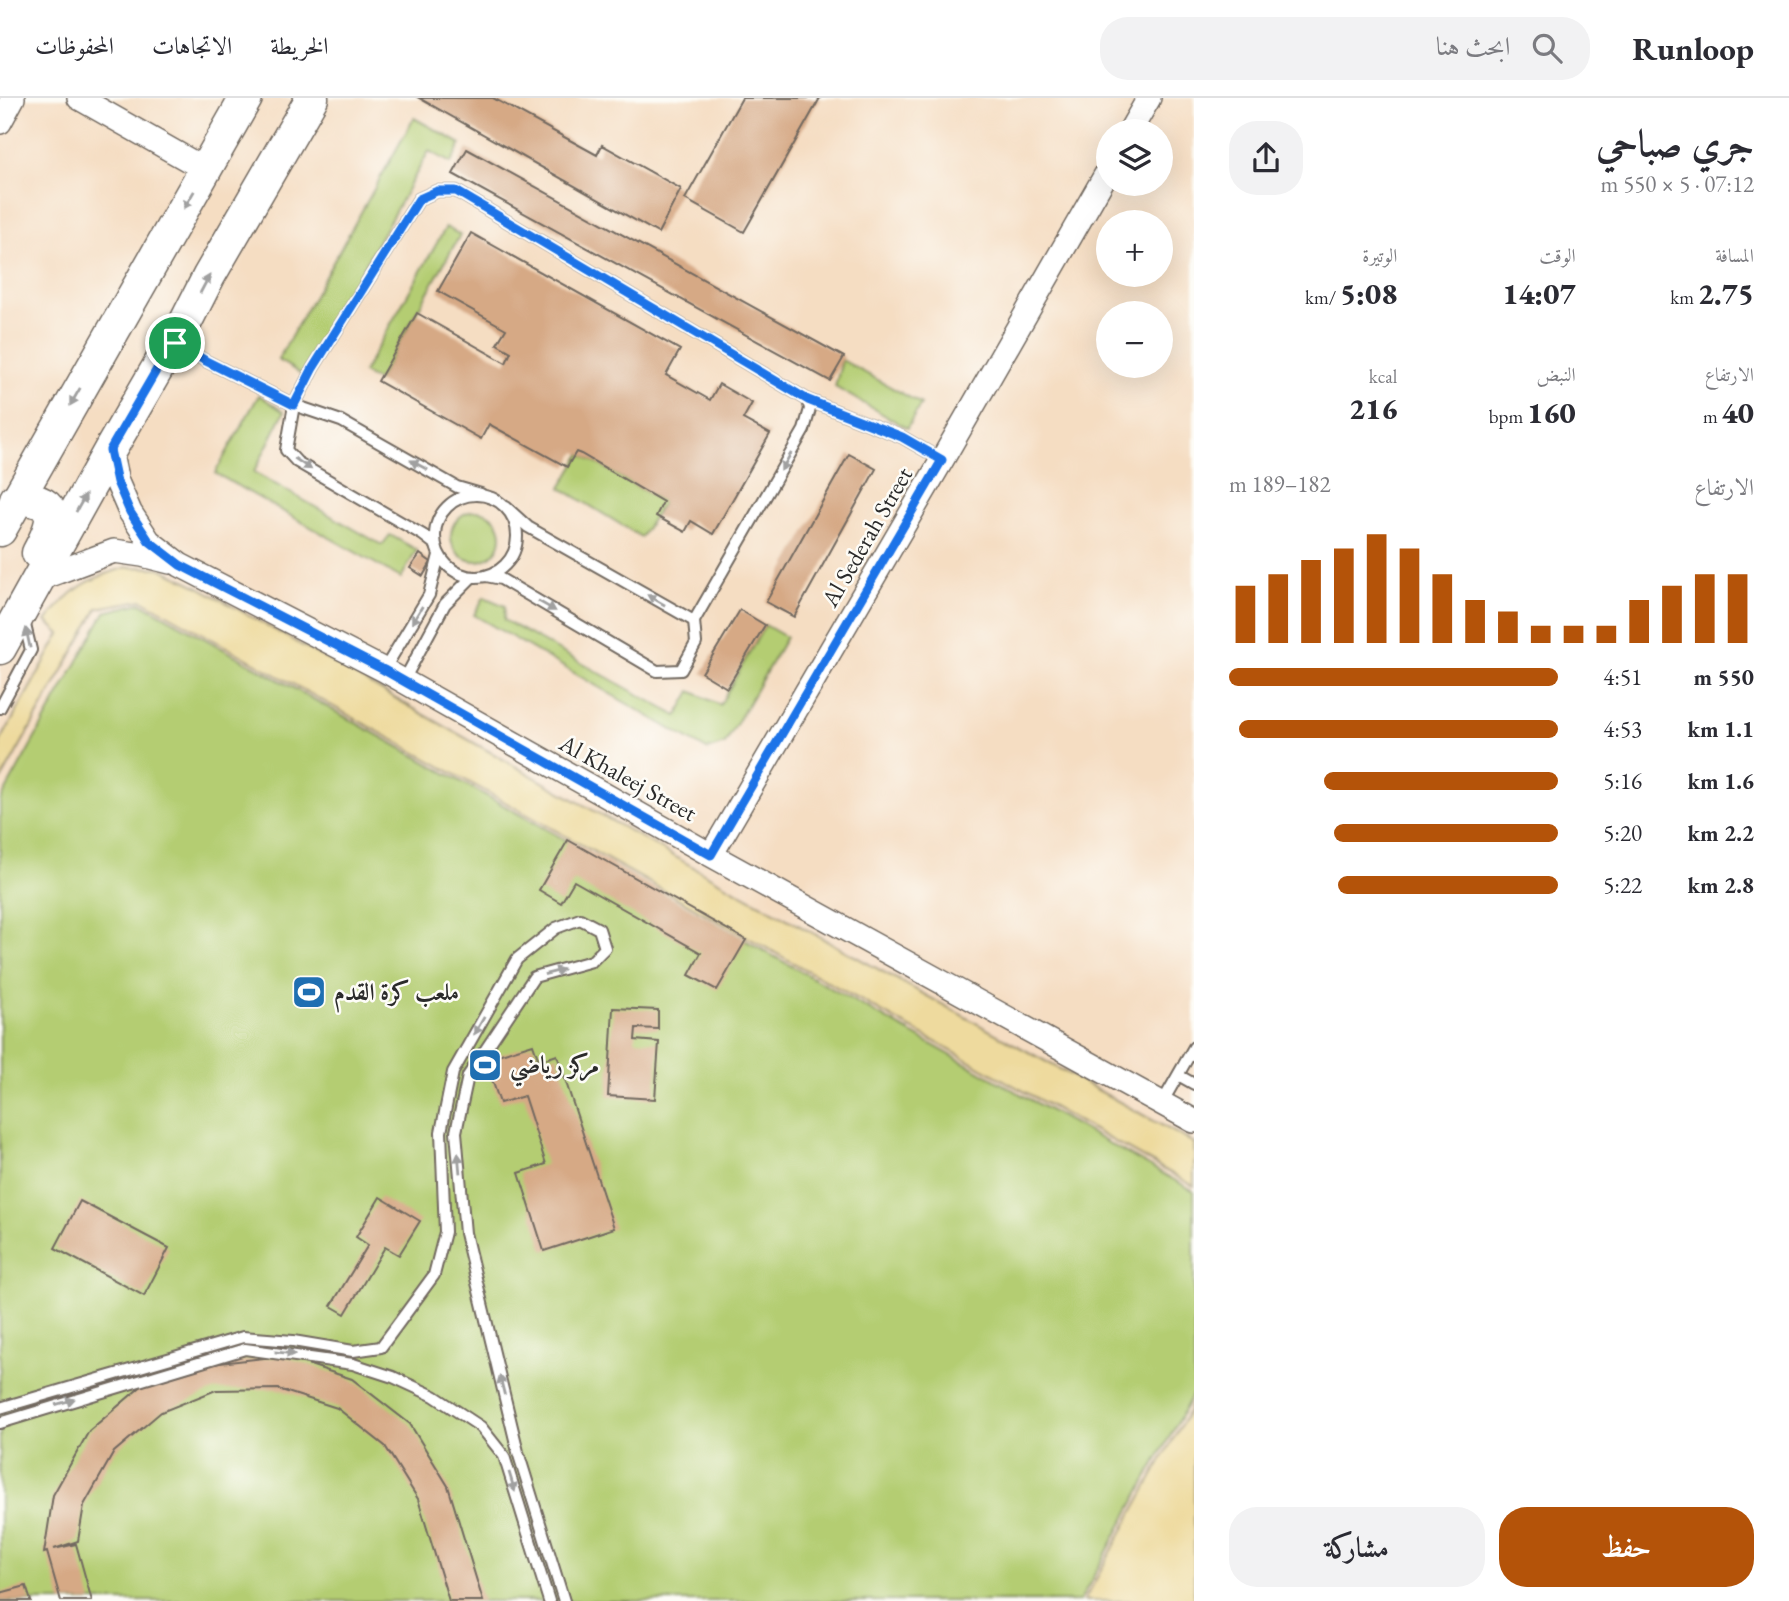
<!DOCTYPE html>
<html lang="ar">
<meta charset="utf-8">
<style>
:root{--surface:#fff;--page:#f2f2f3;--text:#2b2b33;--muted:#7c7c81;--line:#e1e1e2;--accent:#b45309}
body{margin:0;font-family:"EB Garamond",Amiri,serif;background:var(--page);color:var(--text);direction:rtl;height:100vh;display:flex;flex-direction:column;font-size:26px;white-space:nowrap}
*{box-sizing:border-box;margin:0}
p{font-size:23px;color:var(--muted)}
.icon{flex:none;width:38px;height:38px;fill:none;stroke:currentColor;stroke-width:2;stroke-linecap:round;stroke-linejoin:round}
.map{position:relative;flex:1;overflow:hidden;direction:ltr}
.drawer{display:flex;flex-direction:column;background:var(--surface);width:595px}
.drawer>*{flex:none}
.controls{position:absolute;left:1096px;top:21px;display:grid;gap:14px}
.controls a{display:grid;place-items:center;width:77px;height:77px;border-radius:50%;background:var(--surface);box-shadow:0 7px 28px #0002;font-size:35px}
.pin{position:absolute;display:grid;place-items:center;width:60px;height:60px;color:#fff;margin:-30px;border:4px solid #fff;border-radius:50%;box-shadow:0 2px 7px #0007}
.round{display:grid;place-items:center;flex:none;width:74px;height:74px;border-radius:28px;background:var(--page)}
.headline{display:flex;align-items:center;justify-content:space-between;height:119px;padding:0 35px}
h1{font-size:38px;font-weight:800;line-height:52px}
.figures{display:grid;grid-template-columns:repeat(3,1fr);gap:10px;height:119px;padding:7px 35px}
.figures div{display:grid;align-content:center}
.figures b{font-size:30px;font-weight:800}
.figures small{font-size:19px;font-weight:400}
.figures p{font-size:19px}
.chart{height:196px;padding:14px 35px}
.chart p{display:flex;justify-content:space-between}
.chart svg{width:100%;height:126px;margin-top:7px;stroke:var(--accent);stroke-width:6}
.primary-button{display:flex;gap:14px;margin-top:auto;padding:14px 35px}
.primary-button a{flex:1;height:80px;border-radius:28px;background:var(--accent);color:#fff;font-size:28px;font-weight:800;line-height:80px;text-align:center}
.primary-button a+a{background:var(--page);color:var(--text)}
ul{padding:0 35px;list-style:none;font-size:23px}
li{display:grid;grid-template-columns:112px 84px 1fr;align-items:center;height:52px}
li i{height:18px;border-radius:9px;background:var(--accent)}
header{display:flex;align-items:center;gap:42px;box-sizing:border-box;height:98px;padding:0 35px;background:var(--surface);border-bottom:2px solid var(--line)}
header strong{font-size:33px}
nav{display:flex;gap:38px;margin-inline-start:auto;font-size:24px}
.search{width:490px;height:63px;background:var(--page);display:flex;align-items:center;gap:18px;box-sizing:border-box;padding:0 24px;border-radius:28px;color:var(--muted);font-size:26px}
main{display:flex;flex:1;min-height:0}
.map>svg:first-child{display:block}
.green{fill:#b4cd72;stroke:#707c4e;stroke-width:2}
.sand{fill:#eeda9e;stroke:#8c8264;stroke-width:2}
.building{fill:#d6a985}
.lines{fill:none;stroke-linecap:round;stroke-linejoin:round}
.lane-casing{stroke:#726960;stroke-width:14}
.street-casing{stroke:#726960;stroke-width:26}
.secondary-casing{stroke:#726960;stroke-width:35}
.lane{stroke:#fff;stroke-width:10}
.street{stroke:#fff;stroke-width:23}
.secondary{stroke:#fff;stroke-width:32}
.oneway{fill:#a0a0a0}
.route-casing{stroke:#fff;stroke-width:14}
.route{stroke:#1a73e8;stroke-width:9}
.labels{text-anchor:middle;stroke-width:5;stroke-linejoin:round;paint-order:stroke}
.street-label{font-size:24px;fill:#2b2b2b;stroke:#fdfcf7}
.poi-label{font-size:24px;font-weight:bold;fill:#2b2b2b;stroke:#fdfcf7;text-anchor:start}
</style>
<header>
<strong>Runloop</strong>
<div class="search"><svg class="icon" aria-label="search" viewBox="0 0 24 24"><circle cx="10" cy="10" r="6"/><path d="M15 15l6 6"/></svg>ابحث هنا</div>
<nav><a>الخريطة</a><a>الاتجاهات</a><a>المحفوظات</a></nav>
</header>
<main>
<section class="drawer">
<div class="headline"><div><h1>جري صباحي</h1><p>07:12 · 5 × 550 m</p></div><a class="round"><svg class="icon" aria-label="share" viewBox="0 0 24 24"><path d="M12 15V3M7 8l5-5 5 5M5 13v7h14v-7"/></svg></a></div>
<div class="figures">
<div><p>المسافة</p><b>2.75<small> km</small></b></div>
<div><p>الوقت</p><b>14:07</b></div>
<div><p>الوتيرة</p><b>5:08<small> /km</small></b></div>
</div>
<div class="figures">
<div><p>الارتفاع</p><b>40<small> m</small></b></div>
<div><p>النبض</p><b>160<small> bpm</small></b></div>
<div><p>kcal</p><b>216</b></div>
</div>
<div class="chart"><p><span>الارتفاع</span>182–189 m</p>
<svg viewBox="0 0 160 44" preserveAspectRatio="none"><path d="M5 44V24M15 44V20M25 44V15M35 44V11M45 44V6M55 44V11M65 44V20M75 44V29M85 44V33M95 44V38M105 44V38M115 44V38M125 44V29M135 44V24M145 44V20M155 44V20"/></svg>
</div>
<ul>
<li><b>550 m</b>4:51<i style="width:100%"></i></li>
<li><b>1.1 km</b>4:53<i style="width:97%"></i></li>
<li><b>1.6 km</b>5:16<i style="width:71%"></i></li>
<li><b>2.2 km</b>5:20<i style="width:68%"></i></li>
<li><b>2.8 km</b>5:22<i style="width:67%"></i></li>
</ul>
<div class="primary-button"><a>حفظ</a><a>مشاركة</a></div>
</section>
<div class="map">
<svg width="1194" height="1503" viewBox="0 0 1194 1503">
<rect width="100%" height="100%" fill="#fdfcf7"/>
<filter id="ink" filterUnits="userSpaceOnUse"><feTurbulence type="fractalNoise" baseFrequency=".0143" numOctaves="2"/><feDisplacementMap in="SourceGraphic" scale="14" xChannelSelector="R" yChannelSelector="G"/><feConvolveMatrix kernelMatrix="1 2 1 2 8 2 1 2 1" color-interpolation-filters="sRGB"/></filter>
<filter id="wash" filterUnits="userSpaceOnUse"><feTurbulence type="fractalNoise" baseFrequency=".00686" numOctaves="4" result="noise"/><feDisplacementMap in="SourceGraphic" scale="28" xChannelSelector="R" yChannelSelector="G"/><feGaussianBlur stdDeviation="1.57" result="paint"/><feColorMatrix in="noise" values="0 0 0 0 0 0 0 0 0 0 0 0 0 0 0 0 0 1.4 0 .05"/><feComposite in="paint" operator="in"/></filter>
<g filter="url(#wash)">
<rect width="100%" height="100%" fill="#f5ddc2"/>
<!-- green -->
<path class="green" d="M414,20L461,46L451,65L429,53L303,277L278,262Z
M446,129L460,137L378,283L363,275Z
M842,262L921,306L907,330L835,289Z
M259,297L284,314L254,374L382,447L390,437L417,452L401,480L215,375Z
M581,356L663,404L641,439L561,390Z
M451 438a25 25 0 1 1 50 0a25 25 0 1 1-50 0Z
M484,499L505,508L504,522L677,618L691,593L720,607L765,527L786,539L725,646L707,652L474,517Z
M141,505L1194,1093V1294L1080,1503H0V703L105,514Z"/>
<!-- sand -->
<path class="sand" d="M128,469L160,470L197,488L702,774L1194,1045V1088L142,502L98,510L0,684V644L60,536L46,523C72,490 88,480 128,469Z
M1194,1303V1503H1084Z"/>
<g id="blocks">
<!-- building -->
<path class="building" d="M419,0H493L597,57L602,47L681,91L658,135Z
M742,0H820L744,134L685,101Z
M467,51L844,259L830,283L453,76Z
M471,135L680,252L666,277L710,302L719,286L752,305L743,321L770,336L713,436L691,423L685,434L656,418L663,404L581,356L576,354L567,369L489,326L481,341L378,283L417,215L506,265L511,254L497,246L506,231L438,193Z
M849,356L876,371L794,519L766,504Z
M420,456L431,464L423,478L410,470Z
M740,512L765,527L727,590L702,575Z
M568,742L746,842L717,892L689,877L701,855L574,783L561,805L539,792Z
M613,910L658,912V931L636,930L635,942L659,944L655,1001L608,998Z
M533,946L539,963L557,957L614,1130L544,1153L519,1075L546,1066L524,998L500,1005L485,961Z
M380,1099L420,1123L399,1157L385,1149L345,1216L331,1208L368,1147L356,1139Z
M80,1103L169,1150L144,1198L55,1150Z
M283,1258L352,1281L410,1326L448,1388L483,1503H449L418,1401L385,1348L337,1310L278,1291L216,1292L161,1314L114,1354L84,1407L78,1443L54,1451L76,1446L92,1503H61L47,1454L44,1455L53,1397L89,1333L144,1286L211,1266Z
M26,1488L31,1503H0V1495Z"/>
</g>
</g>
<g filter="url(#ink)">
<use href="#blocks" fill-opacity="0" stroke="#726960" stroke-width="2"/>
<g class="lines">
<!-- lane casing -->
<g class="lane-casing">
<path id="lane" d="M176,246L206,263L294,307L341,323L457,389L481,396
M435 438a41 41 0 1 1 82 0a41 41 0 1 1-82 0Z
M506,409L528,429L694,523L804,332L810,311L808,302
M436,447L423,437L297,364L286,352L294,307L313,270L419,101L437,93H456L808,302L902,339L942,362
M486,478L501,481L657,573L681,572L696,545L694,523
M384,572L429,497L439,457
M403,584L445,506L472,479
M0,610L31,552L24,523
M1178,977L1194,986
M1162,1005L1194,949
M0,1310L243,1239L293,1243L353,1253L381,1249L434,1177L445,1134L441,1034L453,974L517,861L556,830L580,821L599,831L605,850L592,863L534,879L468,978L456,1034L465,1135L518,1354L564,1503
M0,1325L245,1251L353,1266L393,1279L434,1298L481,1329L504,1358L549,1503"/>
</g>
<!-- street casing -->
<g class="street-casing">
<path id="street" d="M79,0L206,72
M0,24L13,0
M1130,33L1149,0
M110,352L117,384L130,414L149,443L180,467L384,572L711,757L1194,1023
M39,481L114,453L142,457L170,464
M711,757L942,362L1108,73"/>
</g>
<!-- secondary casing -->
<g class="secondary-casing">
<path id="secondary" d="M16,401C62,401 55,423 38,455
M0,432L246,0
M0,550L110,352L164,259L175,245L209,178L312,0"/>
</g>
<!-- lane -->
<use href="#lane" class="lane"/>
<!-- street -->
<use href="#street" class="street"/>
<!-- secondary -->
<use href="#secondary" class="secondary"/>
</g>
<!-- one-way arrows -->
<defs><path id="oneway-solid" d="M-6-.8H1V-3.2L6.5 0L1 3.2V.8H-6Z" transform="scale(1.75)"/></defs>
<g class="oneway">
<use href="#oneway-solid" transform="translate(189 102) rotate(120)"/>
<use href="#oneway-solid" transform="translate(205 186) rotate(-62)"/>
<use href="#oneway-solid" transform="translate(75 299) rotate(120)"/>
<use href="#oneway-solid" transform="translate(786 364) rotate(120)"/>
<use href="#oneway-solid" transform="translate(303 366) rotate(34)"/>
<use href="#oneway-solid" transform="translate(419 367) rotate(-151)"/>
<use href="#oneway-solid" transform="translate(81 405) rotate(-61)"/>
<use href="#oneway-solid" transform="translate(656 502) rotate(-150)"/>
<use href="#oneway-solid" transform="translate(547 508) rotate(30)"/>
<use href="#oneway-solid" transform="translate(417 517) rotate(121)"/>
<use href="#oneway-solid" transform="translate(28 540) rotate(-102)"/>
<use href="#oneway-solid" transform="translate(554 874) rotate(-15)"/>
<use href="#oneway-solid" transform="translate(479 928) rotate(120)"/>
<use href="#oneway-solid" transform="translate(459 1065) rotate(-95)"/>
<use href="#oneway-solid" transform="translate(285 1255) rotate(6)"/>
<use href="#oneway-solid" transform="translate(502 1287) rotate(-104)"/>
<use href="#oneway-solid" transform="translate(65 1304) rotate(-16)"/>
<use href="#oneway-solid" transform="translate(512 1384) rotate(73)"/>
</g>
</g>
<g class="lines" filter="url(#ink)">
<!-- route casing -->
<g class="route-casing">
<path id="route" d="M437,93H456L808,302L902,339L942,362L711,757L384,572L180,467L149,443L130,414L117,384L110,352L164,259L175,245L206,263L294,307L313,270L419,101Z"/>
</g>
<!-- route -->
<use href="#route" class="route"/>
</g>
<!-- icons -->
<defs>
<g id="stadium-square" transform="scale(1.75)"><rect x="-9" y="-9" width="18" height="18" rx="4" fill="#1f6fb2" stroke="#fdfcf7"/><path d="M0-5a6.5 5 0 1 0 0 10a6.5 5 0 1 0 0-10ZM-3.5-1.8h7v3.6h-7Z" fill="#fff"/></g>
</defs>
<g fill-rule="evenodd">
<use href="#stadium-square" x="309" y="894"/>
<use href="#stadium-square" x="485" y="967"/>
</g>
<g class="labels">
<!-- street labels -->
<g class="street-label">
<text transform="translate(867 439) rotate(-60)" y="8">Al Sederah Street</text>
<text transform="translate(628 680) rotate(29)" y="8">Al Khaleej Street</text>
</g>
<!-- poi labels -->
<g class="poi-label">
<text x="334" y="902">ملعب كرة القدم</text>
<text x="510" y="975">مركز رياضي</text>
</g>
</g>
</svg>
<div class="controls">
<a><svg class="icon" aria-label="layers" viewBox="0 0 24 24"><path d="M12 4l9 5-9 5-9-5zM3 14l9 5 9-5"/></svg></a>
<a>+</a>
<a>−</a>
</div>
<div class="pin" style="left:175px;top:245px;background:#1e9e55"><svg class="icon" aria-label="arrive" viewBox="0 0 24 24"><path d="M6 21V4h12l-3 4 3 4H6"/></svg></div>
</div>
</main>
